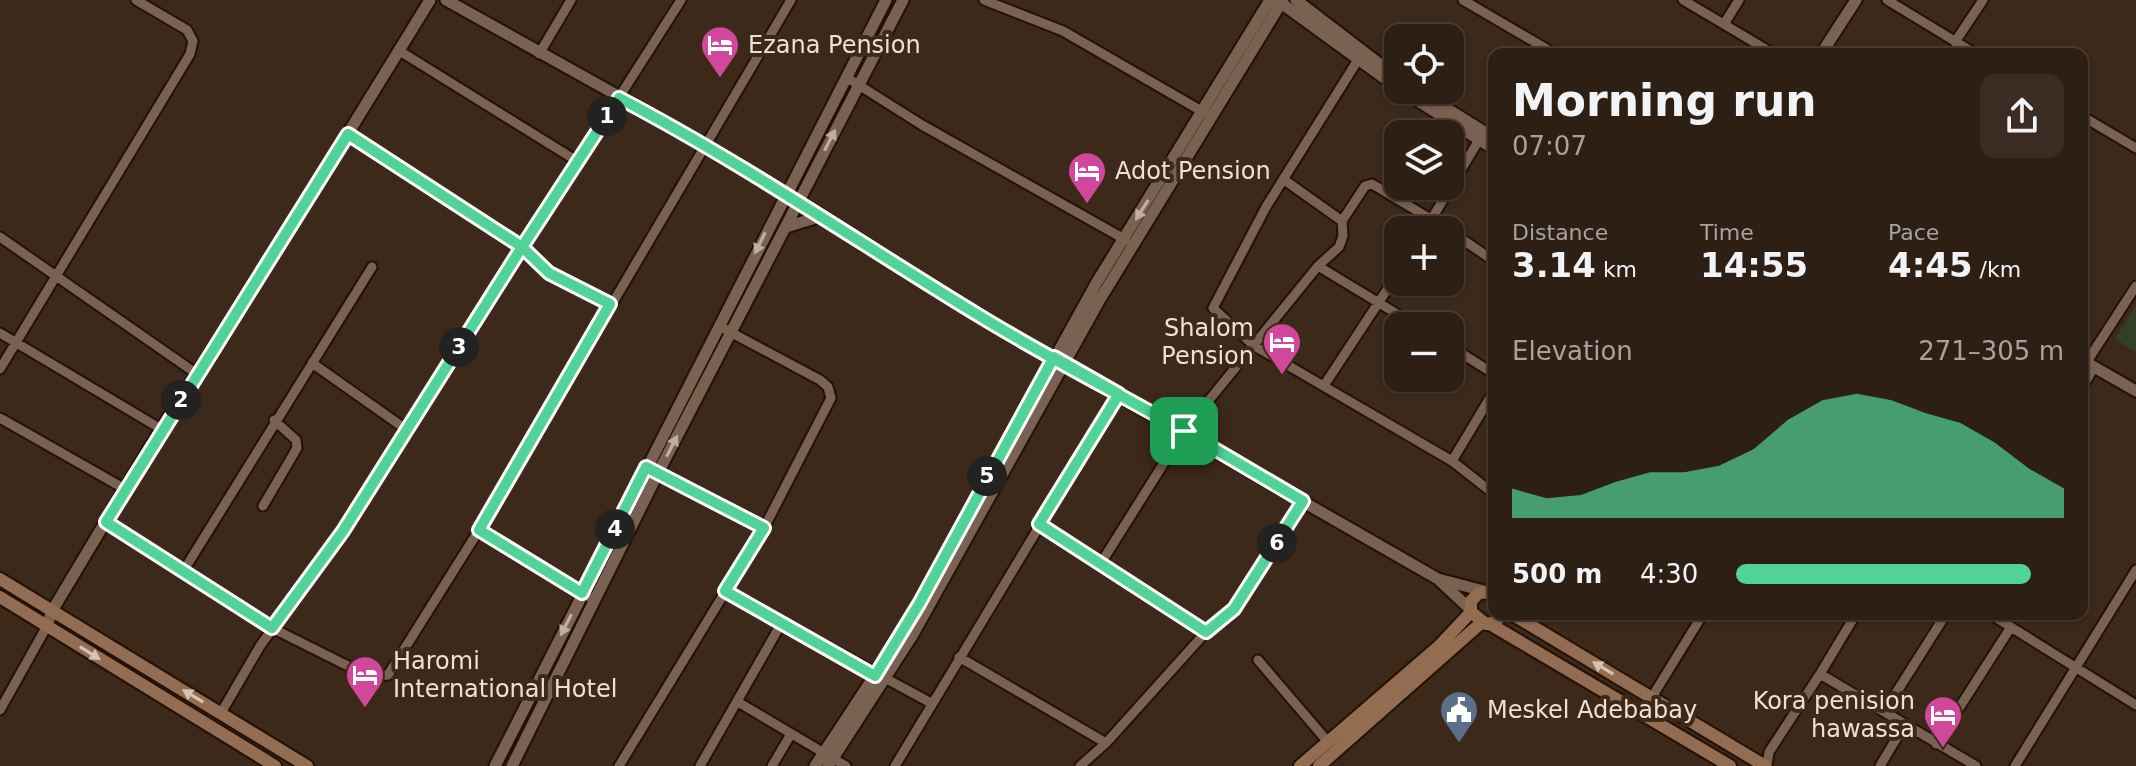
<!DOCTYPE html>
<meta charset="utf-8">
<style>
:root{--surface:#2e1f14;--page:#3a2c22;--text:#f1f3f6;--muted:#a7a2a0;--line:#493d34;--accent:#51d397}
body{margin:0;font-family:"DejaVu Sans",sans-serif;background:var(--page);color:var(--text);height:100vh;display:flex;flex-direction:column;font-size:30px;white-space:nowrap}
*{box-sizing:border-box;margin:0}
p{font-size:26px;color:var(--muted)}
.icon{flex:none;width:44px;height:44px;fill:none;stroke:currentColor;stroke-width:2;stroke-linecap:round;stroke-linejoin:round}
.map{position:relative;flex:1;overflow:hidden}
.drawer{position:absolute;left:1488px;top:48px;width:600px;height:572px;display:flex;flex-direction:column;background:var(--surface);border-radius:16px;box-shadow:0 2px 6px #0004,0 0 0 2px var(--line)}
.drawer>*{flex:none}
.tools{position:absolute;left:1384px;top:24px;display:grid;gap:16px}
.tools a{display:grid;place-items:center;width:80px;height:80px;border-radius:16px;background:var(--surface);box-shadow:0 2px 6px #0004,0 0 0 2px var(--line);font-size:40px}
.pin{position:absolute;display:grid;place-items:center;width:68px;height:68px;color:#fff;margin:-34px;border-radius:16px;box-shadow:0 4px 12px #0006}
.km{position:absolute;width:40px;height:40px;margin:-20px;border-radius:50%;background:#222;color:#fff;font-size:22px;line-height:40px;text-align:center}
.round{display:grid;place-items:center;flex:none;width:84px;height:84px;border-radius:16px;background:var(--page)}
.summary{display:flex;align-items:center;justify-content:space-between;height:136px;padding:0 24px}
h1{font-size:44px;font-weight:600;line-height:60px}
.metrics{display:grid;grid-template-columns:repeat(3,1fr);gap:12px;height:136px;padding:8px 24px}
.metrics div{display:grid;align-content:center}
.metrics b{font-size:34px;font-weight:600}
.metrics small{font-size:22px;font-weight:400}
.metrics p{font-size:22px}
.chart{height:224px;padding:16px 24px}
.chart p{display:flex;justify-content:space-between}
.chart svg{width:100%;height:144px;margin-top:8px;fill:var(--accent);opacity:.7}
ul{padding:0 24px;list-style:none;font-size:26px}
li{display:grid;grid-template-columns:128px 96px 1fr;align-items:center;height:60px}
li i{height:20px;border-radius:10px;background:var(--accent)}
.map>svg:first-child{display:block}
.green{fill:#333f27}
.lines{fill:none;stroke-linecap:round;stroke-linejoin:round}
.minor-casing{stroke:#241104;stroke-width:13}
.tertiary-casing{stroke:#241104;stroke-width:15}
.secondary-casing{stroke:#241104;stroke-width:16}
.minor{stroke:#796251;stroke-width:9}
.tertiary{stroke:#796251;stroke-width:11}
.secondary{stroke:#926d52;stroke-width:12}
.oneway{fill:#bfaea1}
.oneway2{fill:#d6c3b5}
.route-casing{stroke:#fff;stroke-width:16}
.route{stroke:#51d397;stroke-width:10}
.labels{text-anchor:middle;stroke-width:8;stroke-linejoin:round;paint-order:stroke}
.poi-label{font-size:24px;fill:#ede0d6;stroke:#3d291a;text-anchor:start}
</style>
<div class="map">
<svg width="2136" height="766" viewBox="0 0 2136 766">
<rect width="100%" height="100%" fill="#3d291a"/>
<!-- green -->
<path class="green" d="M2136,305V352L2115,339Z"/>
<g class="lines">
<!-- minor casing -->
<g class="minor-casing">
<path id="minor" d="M984,0L1063,31L1205,113
M1463,0L1555,54
M1683,0L1774,54
M1887,0L1976,54
M1724,24L1739,0
M1955,42L1983,0
M398,50L577,161
M539,54L571,0
M1361,55L1266,207L1213,308L1253,345L1452,461L1494,494
M846,77L922,125L1126,240
M2082,116L2136,148
M348,134L522,247L549,273L610,304
M1283,179L1342,221
M1425,230L1479,140
M1450,231L1494,261
M0,237L197,374
M1318,266L1417,326
M0,333L161,429
M1450,346L1494,374
M312,363L407,430
M2086,363L2136,286
M0,369L190,54L193,41L187,30L136,0
M1325,384L1398,273
M2082,388L2094,367
M0,418L125,489
M1452,461L1494,391
M653,470L764,528
M263,506L297,448L296,440L274,420
M106,522L272,628L370,677L388,675L479,530L791,0
M1039,524L1206,632
M479,530L594,600
M1101,563L1184,431L1318,266L1339,247L1343,236L1342,221L1365,186L1372,184L1449,230
M184,570L372,267
M725,591L931,703
M1990,614L2136,705
M959,657L1106,743
M1258,660L1328,742
M1820,674L1856,614
M1652,697L1703,614
M738,702L846,766
M0,710L47,626
M1884,712L1946,614
M221,713L260,646L343,531L681,0
M1936,744L2011,627
M619,766L764,528L831,398L828,387L820,380L719,326
M700,766L781,624
M772,766L791,734
M895,766L1119,394
M1080,766L1106,743L1206,632L1227,618L1303,501
M1767,766L1769,752L1820,674L1976,766
M1880,766L1905,724
M2015,766L2136,570"/>
</g>
<!-- tertiary casing -->
<g class="tertiary-casing">
<path id="tertiary" d="M446,0L656,117L799,201L979,316L1438,579L1484,591
M1277,0L1398,88
M1296,0L1398,78
M1821,54L1856,0
M1401,90L1494,149
M1417,90L1494,138
M786,227L822,216
M2082,360L2136,391
M1439,580L1471,610
M47,626L52,611L161,429L264,270L430,0
M495,766L886,0
M512,766L658,473L903,0
M815,766L900,637L1097,282L1270,0
M828,766L912,636L1099,301L1283,0"/>
</g>
<!-- secondary casing -->
<g class="secondary-casing">
<path id="secondary" d="M0,579L307,766
M1494,592L1479,593L1471,601V612L1486,624L1496,622L1502,614
M0,597L275,766
M1512,614L1765,766
M1490,624L1730,766
M1300,766L1439,646L1471,612
M1319,766L1481,623"/>
</g>
<!-- minor -->
<use href="#minor" class="minor"/>
<!-- tertiary -->
<use href="#tertiary" class="tertiary"/>
<!-- secondary -->
<use href="#secondary" class="secondary"/>
</g>
<!-- one-way arrows -->
<defs><path id="oneway-solid" d="M-6-.8H1V-3.2L6.5 0L1 3.2V.8H-6Z" transform="scale(2)"/></defs>
<g class="oneway">
<use href="#oneway-solid" transform="translate(830 140) rotate(-63)"/>
<use href="#oneway-solid" transform="translate(1142 210) rotate(122)"/>
<use href="#oneway-solid" transform="translate(760 243) rotate(116)"/>
<use href="#oneway-solid" transform="translate(672 446) rotate(-63)"/>
<use href="#oneway-solid" transform="translate(566 625) rotate(117)"/>
</g>
<g class="oneway2">
<use href="#oneway-solid" transform="translate(90 653) rotate(32)"/>
<use href="#oneway-solid" transform="translate(1603 668) rotate(-149)"/>
<use href="#oneway-solid" transform="translate(193 696) rotate(-149)"/>
</g>
<g class="lines">
<!-- route casing -->
<g class="route-casing">
<path id="route" d="M1184,431C1116,392 1045,356 978,315C858,242 743,163 619,98L522,247L348,134L106,522L272,628L343,531L522,247L549,273L610,304L479,530L582,593L646,467L764,528L725,591L875,676L919,604L1054,357L1119,394L1039,524L1206,632L1234,609L1303,501L1184,431"/>
</g>
<!-- route -->
<use href="#route" class="route"/>
</g>
<!-- icons -->
<defs>
<g id="hotel-pin" transform="scale(2)"><path d="M0 17L-7.5 6A9.5 9.5 0 1 1 7.5 6Z" fill="#d1479c" stroke="#3d291a"/><path d="M-6-4.5h1.5V1H6V5H4.5V3h-9V5H-6ZM-4 0a1.8 1.8 0 1 1 3.6 0ZM.5 0V-2.5h3Q6-2.5 6 0Z" fill="#fff"/></g>
<g id="civic-pin" transform="scale(2)"><path d="M0 17L-7.5 6A9.5 9.5 0 1 1 7.5 6Z" fill="#5c6f8a" stroke="#3d291a"/><path d="M-.6-6.5H3V-4.5H.6V-3L4-1V1h2V6H-6V1h2V-1L-.6-3ZM-1.2 2.5V6h2.4V2.5Z" fill="#fff"/></g>
</defs>
<g fill-rule="evenodd">
<use href="#hotel-pin" x="720" y="45"/>
<use href="#hotel-pin" x="1087" y="171"/>
<use href="#hotel-pin" x="1282" y="342"/>
<use href="#hotel-pin" x="365" y="675"/>
<use href="#civic-pin" x="1459" y="710"/>
<use href="#hotel-pin" x="1943" y="715"/>
</g>
<g class="labels">
<!-- poi labels -->
<g class="poi-label">
<text x="748" y="53">Ezana Pension</text>
<text x="1115" y="179">Adot Pension</text>
<text x="1254" y="336" text-anchor="end">Shalom<tspan x="1254" dy="28">Pension</tspan></text>
<text x="393" y="669">Haromi<tspan x="393" dy="28">International Hotel</tspan></text>
<text x="1915" y="709" text-anchor="end">Kora penision<tspan x="1915" dy="28">hawassa</tspan></text>
<text x="1487" y="718">Meskel Adebabay</text>
</g>
</g>
</svg>
<div class="tools">
<a><svg class="icon" aria-label="locate" viewBox="0 0 24 24"><circle cx="12" cy="12" r="6"/><path d="M12 2v4M12 18v4M2 12h4M18 12h4"/></svg></a>
<a><svg class="icon" aria-label="layers" viewBox="0 0 24 24"><path d="M12 4l9 5-9 5-9-5zM3 14l9 5 9-5"/></svg></a>
<a>+</a>
<a>−</a>
</div>
<div class="pin" style="left:1184px;top:431px;background:#1e9e55"><svg class="icon" aria-label="arrive" viewBox="0 0 24 24"><path d="M6 21V4h12l-3 4 3 4H6"/></svg></div>
<b class="km" style="left:607px;top:116px">1</b>
<b class="km" style="left:181px;top:400px">2</b>
<b class="km" style="left:459px;top:347px">3</b>
<b class="km" style="left:615px;top:529px">4</b>
<b class="km" style="left:987px;top:476px">5</b>
<b class="km" style="left:1277px;top:543px">6</b>
<section class="drawer">
<div class="summary"><div><h1>Morning run</h1><p>07:07</p></div><a class="round"><svg class="icon" aria-label="share" viewBox="0 0 24 24"><path d="M12 15V3M7 8l5-5 5 5M5 13v7h14v-7"/></svg></a></div>
<div class="metrics">
<div><p>Distance</p><b>3.14<small> km</small></b></div>
<div><p>Time</p><b>14:55</b></div>
<div><p>Pace</p><b>4:45<small> /km</small></b></div>
</div>
<div class="chart"><p><span>Elevation</span>271–305 m</p>
<svg viewBox="0 0 160 44" preserveAspectRatio="none"><path d="M0 44V35L10 38L20 37L30 33L40 30L50 30L60 28L70 23L80 14L90 8L100 6L110 8L120 12L130 15L140 21L150 29L160 35V44z"/></svg>
</div>
<ul>
<li><b>500 m</b>4:30<i style="width:90%"></i></li>
</ul>
</section>
</div>
